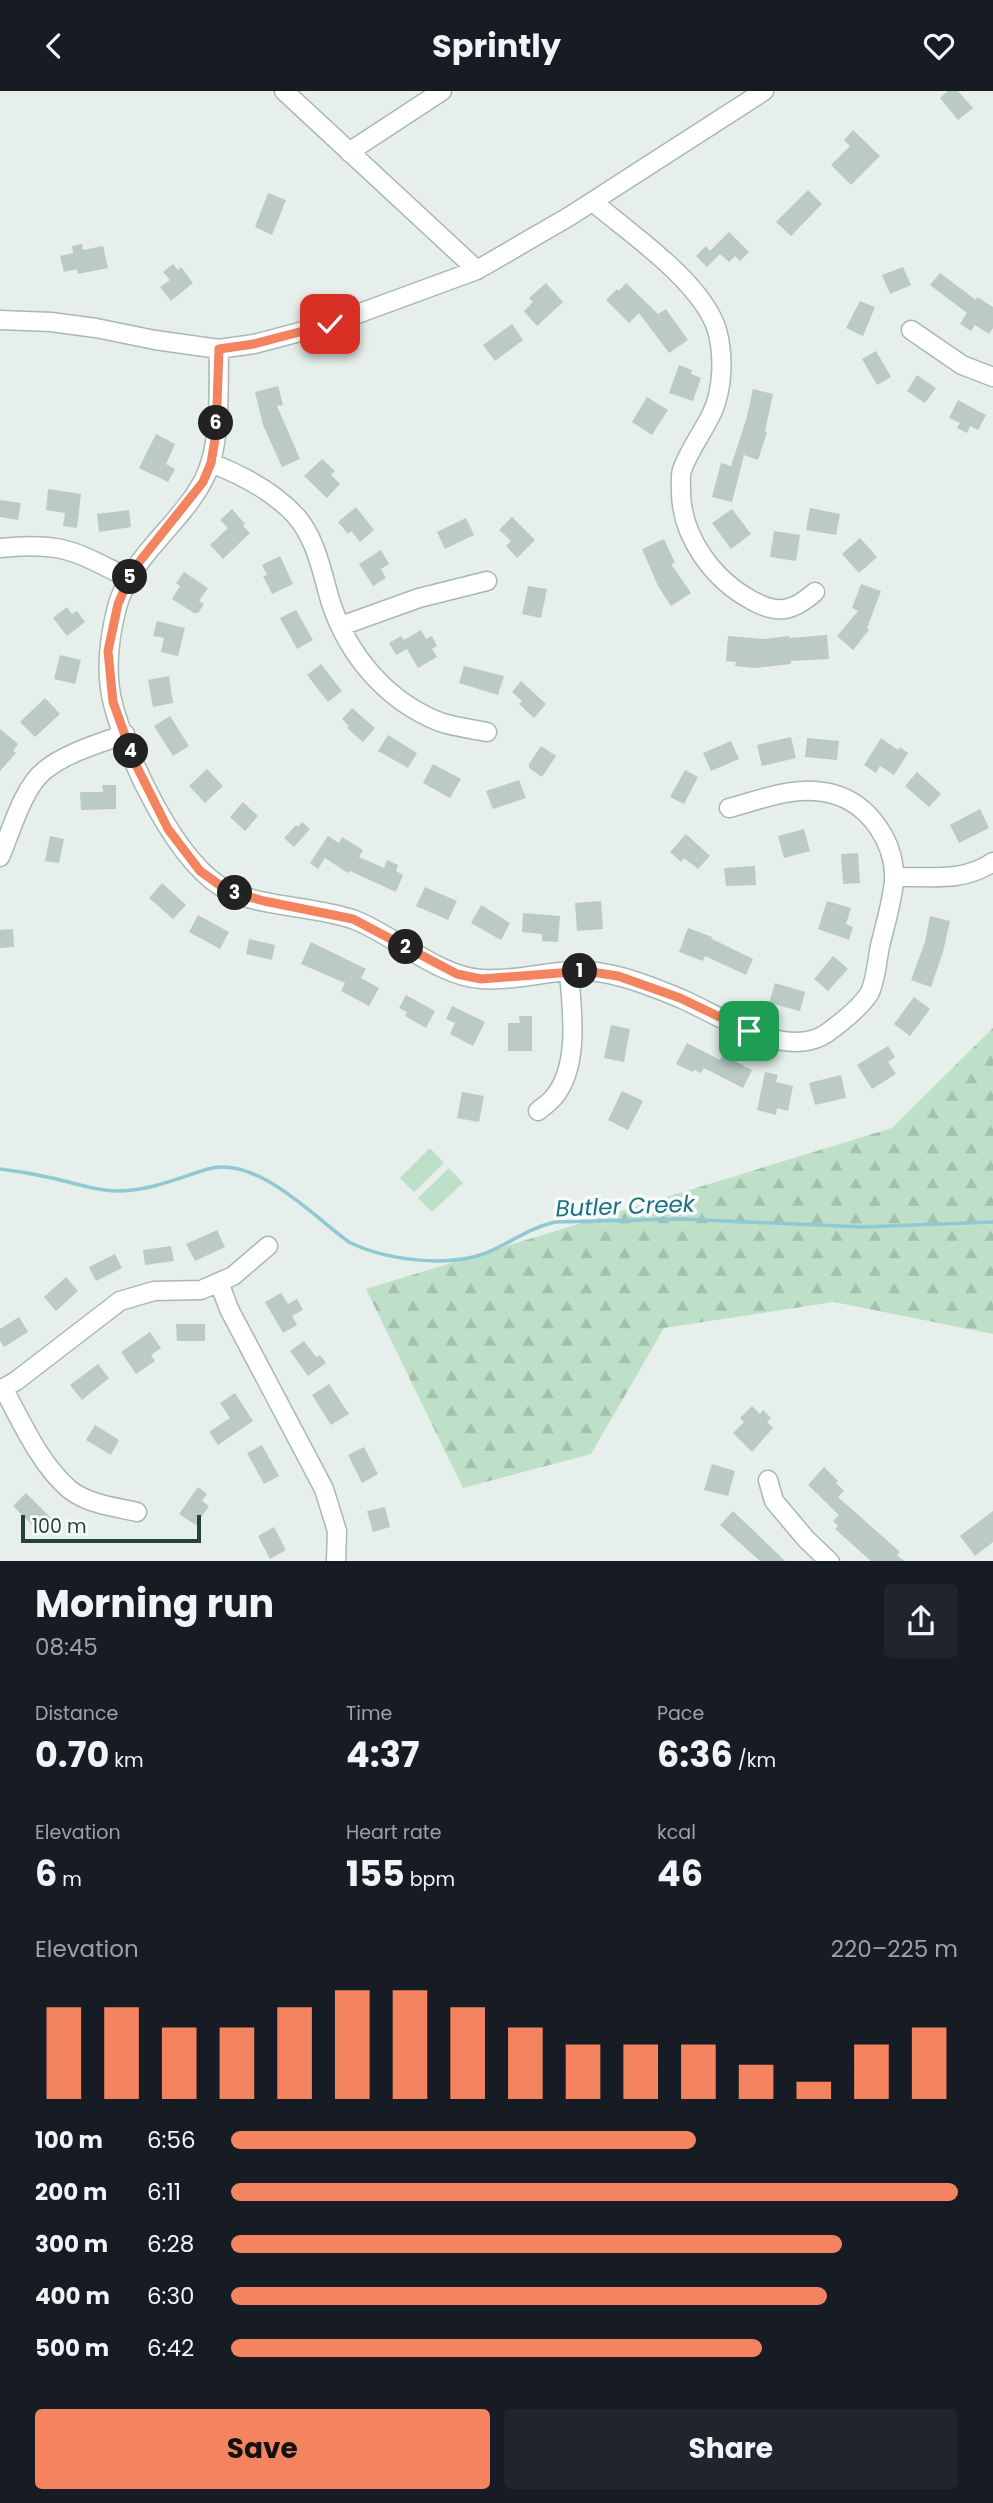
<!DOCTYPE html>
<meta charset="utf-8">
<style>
:root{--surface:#171b24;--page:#20242c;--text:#f1f3f6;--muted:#9ea1a6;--accent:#f4845f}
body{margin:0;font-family:Poppins,sans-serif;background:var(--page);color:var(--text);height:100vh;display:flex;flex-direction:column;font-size:26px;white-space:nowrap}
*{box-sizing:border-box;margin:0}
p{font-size:23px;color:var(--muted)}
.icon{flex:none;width:38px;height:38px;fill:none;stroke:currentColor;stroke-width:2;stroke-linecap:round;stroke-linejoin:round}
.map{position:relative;height:1470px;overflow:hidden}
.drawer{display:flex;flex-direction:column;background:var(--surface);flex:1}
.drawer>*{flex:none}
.scale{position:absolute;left:21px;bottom:18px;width:180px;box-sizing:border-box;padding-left:7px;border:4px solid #24423a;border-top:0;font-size:19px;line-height:24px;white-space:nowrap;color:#24423a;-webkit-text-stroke:5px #f7fbf9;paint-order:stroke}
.pin{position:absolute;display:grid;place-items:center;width:60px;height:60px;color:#fff;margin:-30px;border-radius:14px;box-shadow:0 4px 10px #0006}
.km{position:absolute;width:35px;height:35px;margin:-18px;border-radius:50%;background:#222;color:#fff;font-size:19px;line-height:35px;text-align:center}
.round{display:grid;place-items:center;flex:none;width:74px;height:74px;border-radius:7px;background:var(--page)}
.overview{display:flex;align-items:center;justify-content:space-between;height:119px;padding:0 35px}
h1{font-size:38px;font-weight:700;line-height:52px}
.stats{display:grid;grid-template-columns:repeat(3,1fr);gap:10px;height:119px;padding:7px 35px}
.stats div{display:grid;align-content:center}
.stats b{font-size:35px;font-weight:700}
.stats small{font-size:19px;font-weight:400}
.stats p{font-size:19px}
.chart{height:196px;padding:14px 35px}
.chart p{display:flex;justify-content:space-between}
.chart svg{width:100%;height:126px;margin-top:7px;stroke:var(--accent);stroke-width:6}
.action{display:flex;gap:14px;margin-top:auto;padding:14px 35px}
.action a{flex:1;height:80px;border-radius:7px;background:var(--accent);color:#111;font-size:28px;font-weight:700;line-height:80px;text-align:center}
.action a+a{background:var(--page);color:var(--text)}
ul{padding:0 35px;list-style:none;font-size:23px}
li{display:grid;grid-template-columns:112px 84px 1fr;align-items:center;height:52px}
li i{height:18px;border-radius:9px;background:var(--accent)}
header{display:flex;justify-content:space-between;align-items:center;height:91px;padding:0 35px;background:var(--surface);font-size:32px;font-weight:700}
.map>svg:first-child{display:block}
.forest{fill:url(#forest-firs)}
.pitch{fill:#bfe0c8}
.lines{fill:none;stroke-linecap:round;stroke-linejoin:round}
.stream{stroke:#8ec9d4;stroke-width:3.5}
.building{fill:#bbcac4}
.minor-casing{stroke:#a8b8b2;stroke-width:21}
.minor{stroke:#fff;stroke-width:18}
.route-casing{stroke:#fff;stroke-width:14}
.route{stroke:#f4845f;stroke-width:9}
.labels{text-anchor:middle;stroke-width:7;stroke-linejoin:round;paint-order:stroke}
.water-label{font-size:23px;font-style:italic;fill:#1c6f80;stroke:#f7fbf9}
</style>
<header><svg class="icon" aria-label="back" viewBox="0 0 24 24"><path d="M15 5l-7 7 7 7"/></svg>Sprintly<svg class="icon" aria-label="heart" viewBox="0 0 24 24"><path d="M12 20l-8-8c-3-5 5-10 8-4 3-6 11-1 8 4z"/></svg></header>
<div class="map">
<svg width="993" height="1471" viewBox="0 0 993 1471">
<defs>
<pattern id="forest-firs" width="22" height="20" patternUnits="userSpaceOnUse" patternTransform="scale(1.75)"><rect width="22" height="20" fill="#bfe0c8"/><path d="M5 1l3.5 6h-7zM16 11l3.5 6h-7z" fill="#a4c1ad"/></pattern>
</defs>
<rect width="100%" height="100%" fill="#e6efeb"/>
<!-- forest -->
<path class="forest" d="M993,937V1243L834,1211L664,1237L591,1363L463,1397L366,1198L892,1037Z"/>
<!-- pitch -->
<path class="pitch" d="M430,1057L444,1072L414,1101L400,1087Z
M449,1077L463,1092L432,1121L418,1107Z"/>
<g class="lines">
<!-- stream -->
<path class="stream" d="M0,1078C18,1080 35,1083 52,1087C75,1092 96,1100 120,1100C152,1099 178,1087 208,1078C256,1064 313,1125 349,1151C385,1169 448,1177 486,1162C510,1152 529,1137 555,1131L682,1128L862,1136L993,1131"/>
</g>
<!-- building -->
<path class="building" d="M948,0H958L973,17L958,29L940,7Z
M853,39L880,65L851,94L831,74L850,55L844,49Z
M808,99L822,113L791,145L776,131Z
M268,102L286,109L272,144L255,136Z
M729,141L749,161L740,170L735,165L729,171L720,163L707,176L696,165L706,155L710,160Z
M82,153L83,159L103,155L108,177L78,183L77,178L64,181L60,165L73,162L72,155Z
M173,173L178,179L181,176L193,192L171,210L160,196L170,189L163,181Z
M903,176L911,194L890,203L882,184Z
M940,182L976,209L977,206L993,216V237L989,243L975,234L971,240L960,233L967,222L930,194Z
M546,192L563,211L537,235L524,220L533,211L529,207Z
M626,192L658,223L666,218L688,249L669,262L639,222L629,232L606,209L617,198L619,200Z
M860,210L875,216L863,245L846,237Z
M512,233L523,249L495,270L483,254Z
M876,260L891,286L877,294L862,268Z
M679,274L692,279L691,283L701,287L693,310L669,302Z
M917,284L936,297L925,312L907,300Z
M278,295L283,314L277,315L300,368L282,376L263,334L255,301Z
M753,298L773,303L765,340L767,341L758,369L744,364L732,411L712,406L721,372L731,375L746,329Z
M647,306L668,319L652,344L632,331Z
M958,309L986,324L978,339L970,335L967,342L957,337L960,332L949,327Z
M156,343L175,353L166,373L175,378L168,391L139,377Z
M322,368L335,380L331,384L340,393L327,407L304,385Z
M48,398L81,403L77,437L63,435L65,422L46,419Z
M0,409L21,412L18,429L0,426Z
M356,416L374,439L360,451L351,440L348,443L338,431Z
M810,417L840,423L836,444L806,439Z
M232,418L245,433L243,435L250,442L223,468L210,454L228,437L220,429Z
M732,418L751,443L731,458L712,432Z
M129,419L131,436L99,441L97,423Z
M512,426L535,449L517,467L506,455L511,450L499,439Z
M466,427L474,444L445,458L437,441Z
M774,440L800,444L796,470L770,466Z
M860,447L877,466L859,482L842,463Z
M664,448L675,472L671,473L691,502L671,515L658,495L642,458Z
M381,459L389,473L381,478L386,487L373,495L359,473Z
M280,465L293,493L272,503L263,485L267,484L262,474Z
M184,481L208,497L199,510L204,513L198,522H194L172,508L180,495L176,492Z
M861,493L881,500L867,537L869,539L853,559L837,545L858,520L852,517Z
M528,495L547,498L541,527L522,523Z
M67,516L72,523L77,520L85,531L67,545L53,527Z
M296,519L313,549L297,558L280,527Z
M157,530L185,537L178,565L161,561L164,547L153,545Z
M421,539L426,548L432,545L437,555L432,558L437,566L418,577L407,558L396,564L389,552L401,545L404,549Z
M827,544L829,568L791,570V573L755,577L735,575L736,571L726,570L728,545L764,548L789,545V547Z
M60,564L81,569L75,593L54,588Z
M321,573L342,600L328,611L307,584Z
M464,575L504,585L498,604L459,592Z
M169,585L173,612L153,616L148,589Z
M521,590L546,613L534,627L519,613L522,610L512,601Z
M45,607L60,623L35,646L20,631Z
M352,617L375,637L363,651L347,637L349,635L342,628Z
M170,625L189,655L173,665L154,635Z
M0,638L18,653L13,660L16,662L0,680Z
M388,644L417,662L408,677L378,660Z
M791,646L796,667L762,675L757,654Z
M807,647L839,650L837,669L805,666Z
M881,647L898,659L900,656L908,662L894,684L880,675L876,682L864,674Z
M731,650L739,668L711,680L703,662Z
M541,655L556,665L542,686L529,677V673Z
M433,673L461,688L450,707L423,692Z
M207,678L223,695L205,712L189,695Z
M685,679L698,686L684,713L670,706Z
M917,681L941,703L929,716L905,695Z
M519,689L526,707L493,718L486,700Z
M102,694H116V718L81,719L80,701H103Z
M243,711L258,725L245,740L230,726Z
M980,718L989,737L959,752L950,734Z
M302,731L310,738L294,756L284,747L296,734L298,736Z
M804,738L810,760L784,767L778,745Z
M686,743L710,765L698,778L684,767L681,771L670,761Z
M50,745L64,748L59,772L45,770Z
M328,745L339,752L342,746L363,759L359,766L384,777L387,769L398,774L396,780L403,784L396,801L350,780L348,782L325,767L318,778L310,772Z
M858,762L860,792L843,793L841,763Z
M755,775L756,794L726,795L724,777Z
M162,792L186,814L173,828L149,807Z
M425,796L457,810L448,829L416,815Z
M601,810L603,838L577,840L575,812Z
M827,810L851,817L846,833L853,836L849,849L818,838Z
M481,814L510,832L501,849L471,832Z
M523,822L560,825L558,851L542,850V843L522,841Z
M198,824L229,841L220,858L189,841Z
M930,825L950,830L943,861L931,896L911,889L925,851Z
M688,837L712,846V848L753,868L746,884L705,865L703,870L679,861Z
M13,838L14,856L0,857V839Z
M249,848L275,854L272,869L246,863Z
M311,851L366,878L361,887L379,897L369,915L341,900L345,892L301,873Z
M833,865L848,878L828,900L814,888Z
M775,892L805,901L800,920L769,912Z
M406,904L435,920L426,937L405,925L407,921L399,917Z
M914,906L930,918L910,945L894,933Z
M452,915L485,931L473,955L450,943L455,932L446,928Z
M519,925H532V960H508V932H520Z
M611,934L630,938L624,971L604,967Z
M687,952L720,969L723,964L752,979L743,997L704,977L701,982L694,979L693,981L676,973Z
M888,955L895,966L888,971L896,983L872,998L857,974Z
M765,981L778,984L776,991L793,995L788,1020L777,1017L776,1024L757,1019Z
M841,984L846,1007L815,1014L809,992Z
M622,1000L643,1010L628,1039L608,1029Z
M462,1001L484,1005L479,1031L457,1027Z
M217,1139L225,1156L195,1170L186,1153Z
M171,1155L174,1170L145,1174L143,1159Z
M115,1163L122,1177L96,1190L89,1176Z
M66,1186L78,1200L56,1220L44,1206Z
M281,1202L288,1213L297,1208L303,1219L292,1225L297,1234L283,1242L265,1211Z
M19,1226L28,1241L4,1256L0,1250V1238Z
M176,1233H205V1250H177Z
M150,1241L161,1257L151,1264L155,1270L136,1283L121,1261Z
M304,1250L316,1266L320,1264L326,1272L308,1285L290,1260Z
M98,1273L109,1287L82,1309L70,1294Z
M329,1293L349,1323L331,1334L312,1304Z
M235,1302L253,1330L218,1354L209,1341L230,1327L220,1312Z
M752,1315L760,1323L763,1319L771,1327L767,1331L773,1337L752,1361L733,1342L744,1331L740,1327Z
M95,1334L119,1349L111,1364L86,1349Z
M262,1354L279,1385L264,1393L247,1362Z
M364,1356L378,1383L362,1392L348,1364Z
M712,1373L735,1380L728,1405L704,1399Z
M824,1376L838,1390L836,1392L844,1400L838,1406L900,1461L897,1464L905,1471H872L835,1438L838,1435L833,1430L839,1424L808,1394Z
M198,1396L207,1403L202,1410L209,1415L196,1434L179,1423Z
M26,1402L51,1427L38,1440L13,1415Z
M385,1416L390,1436L373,1441L367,1420Z
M733,1420L754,1440L786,1471H761L720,1434Z
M993,1420V1451L975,1465L960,1445Z
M274,1436L286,1459L270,1468L258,1445Z"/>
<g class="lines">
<!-- minor casing -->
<g class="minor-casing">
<path id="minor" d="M284,0L477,179
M349,61L442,0
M593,111C631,143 702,191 717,239C724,265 723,298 712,322C703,341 689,359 682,379C680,385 681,393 681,400C681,445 713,489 753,510C779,524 793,520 815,501
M0,229L51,231L96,237L155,249L219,258L254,253L330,233L477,179L570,125L764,0
M911,239L962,274L993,286
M219,258C218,297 222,353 204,388C180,435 132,463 117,516C109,547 105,582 113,613C127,667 177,774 227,799C263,817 318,815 355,829C393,844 440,886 481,888C516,891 552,878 587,880C619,882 653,896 682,908C720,925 787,970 827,942C842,931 859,918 869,903C876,890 877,869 880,855C885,834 892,812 894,790C896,753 870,713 833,703C798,693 763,708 729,717
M211,372C242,384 274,401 296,425C316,448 322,481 330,509C347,563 386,610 440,631C455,636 472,638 487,641
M0,457C19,455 37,454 56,457C82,461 106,477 129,487
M341,535L419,507L487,490
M0,766C11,741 23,696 45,679C68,661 98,653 125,643
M895,786C930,785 962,792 993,771
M538,1020C543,1016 550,1011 554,1006C580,975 572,919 569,882
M219,1191L229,1218L324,1398L337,1440L336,1471
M3,1297C22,1331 39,1372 69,1398C87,1413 115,1416 137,1421
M0,1299L16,1290L120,1210L154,1200L201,1199L233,1185L268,1155
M768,1389L774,1410L806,1448L830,1471"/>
</g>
<!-- minor -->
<use href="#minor" class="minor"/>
</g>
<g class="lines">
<!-- route casing -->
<g class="route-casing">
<path id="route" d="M330,233L254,253L219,258L216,342L211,372L203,391L132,480L118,513L108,560L113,611L135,672L168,738L200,780L228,800L264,810L353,828L457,883L481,888L585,880L618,885L680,907L749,940"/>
</g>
<!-- route -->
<use href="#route" class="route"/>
</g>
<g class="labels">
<!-- water labels -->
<g class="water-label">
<text transform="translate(625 1115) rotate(-2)" y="8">Butler Creek</text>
</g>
</g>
</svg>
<div class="scale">100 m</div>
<div class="pin" style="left:749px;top:940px;background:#1e9e55"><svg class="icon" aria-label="arrive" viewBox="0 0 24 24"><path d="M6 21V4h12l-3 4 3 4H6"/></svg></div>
<div class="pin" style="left:330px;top:233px;background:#d93025"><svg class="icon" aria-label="check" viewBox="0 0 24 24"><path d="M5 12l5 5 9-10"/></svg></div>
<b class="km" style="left:580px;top:880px">1</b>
<b class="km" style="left:406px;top:856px">2</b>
<b class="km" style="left:235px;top:802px">3</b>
<b class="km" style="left:131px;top:660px">4</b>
<b class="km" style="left:130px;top:486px">5</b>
<b class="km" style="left:216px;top:332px">6</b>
</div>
<section class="drawer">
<div class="overview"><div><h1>Morning run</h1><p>08:45</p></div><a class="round"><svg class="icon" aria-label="share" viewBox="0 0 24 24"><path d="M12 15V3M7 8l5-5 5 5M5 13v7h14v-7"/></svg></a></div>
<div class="stats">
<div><p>Distance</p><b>0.70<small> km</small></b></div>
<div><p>Time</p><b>4:37</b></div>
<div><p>Pace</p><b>6:36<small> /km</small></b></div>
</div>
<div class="stats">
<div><p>Elevation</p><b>6<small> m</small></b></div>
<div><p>Heart rate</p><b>155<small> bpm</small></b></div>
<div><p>kcal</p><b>46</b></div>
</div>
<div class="chart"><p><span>Elevation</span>220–225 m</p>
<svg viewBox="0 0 160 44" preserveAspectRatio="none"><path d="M5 44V12M15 44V12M25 44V19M35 44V19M45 44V12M55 44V6M65 44V6M75 44V12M85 44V19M95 44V25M105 44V25M115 44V25M125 44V32M135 44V38M145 44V25M155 44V19"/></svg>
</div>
<ul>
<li><b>100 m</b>6:56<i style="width:64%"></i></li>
<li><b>200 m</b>6:11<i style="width:100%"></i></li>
<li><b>300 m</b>6:28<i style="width:84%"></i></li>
<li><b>400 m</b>6:30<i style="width:82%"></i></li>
<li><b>500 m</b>6:42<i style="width:73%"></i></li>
</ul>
<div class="action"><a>Save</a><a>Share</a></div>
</section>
